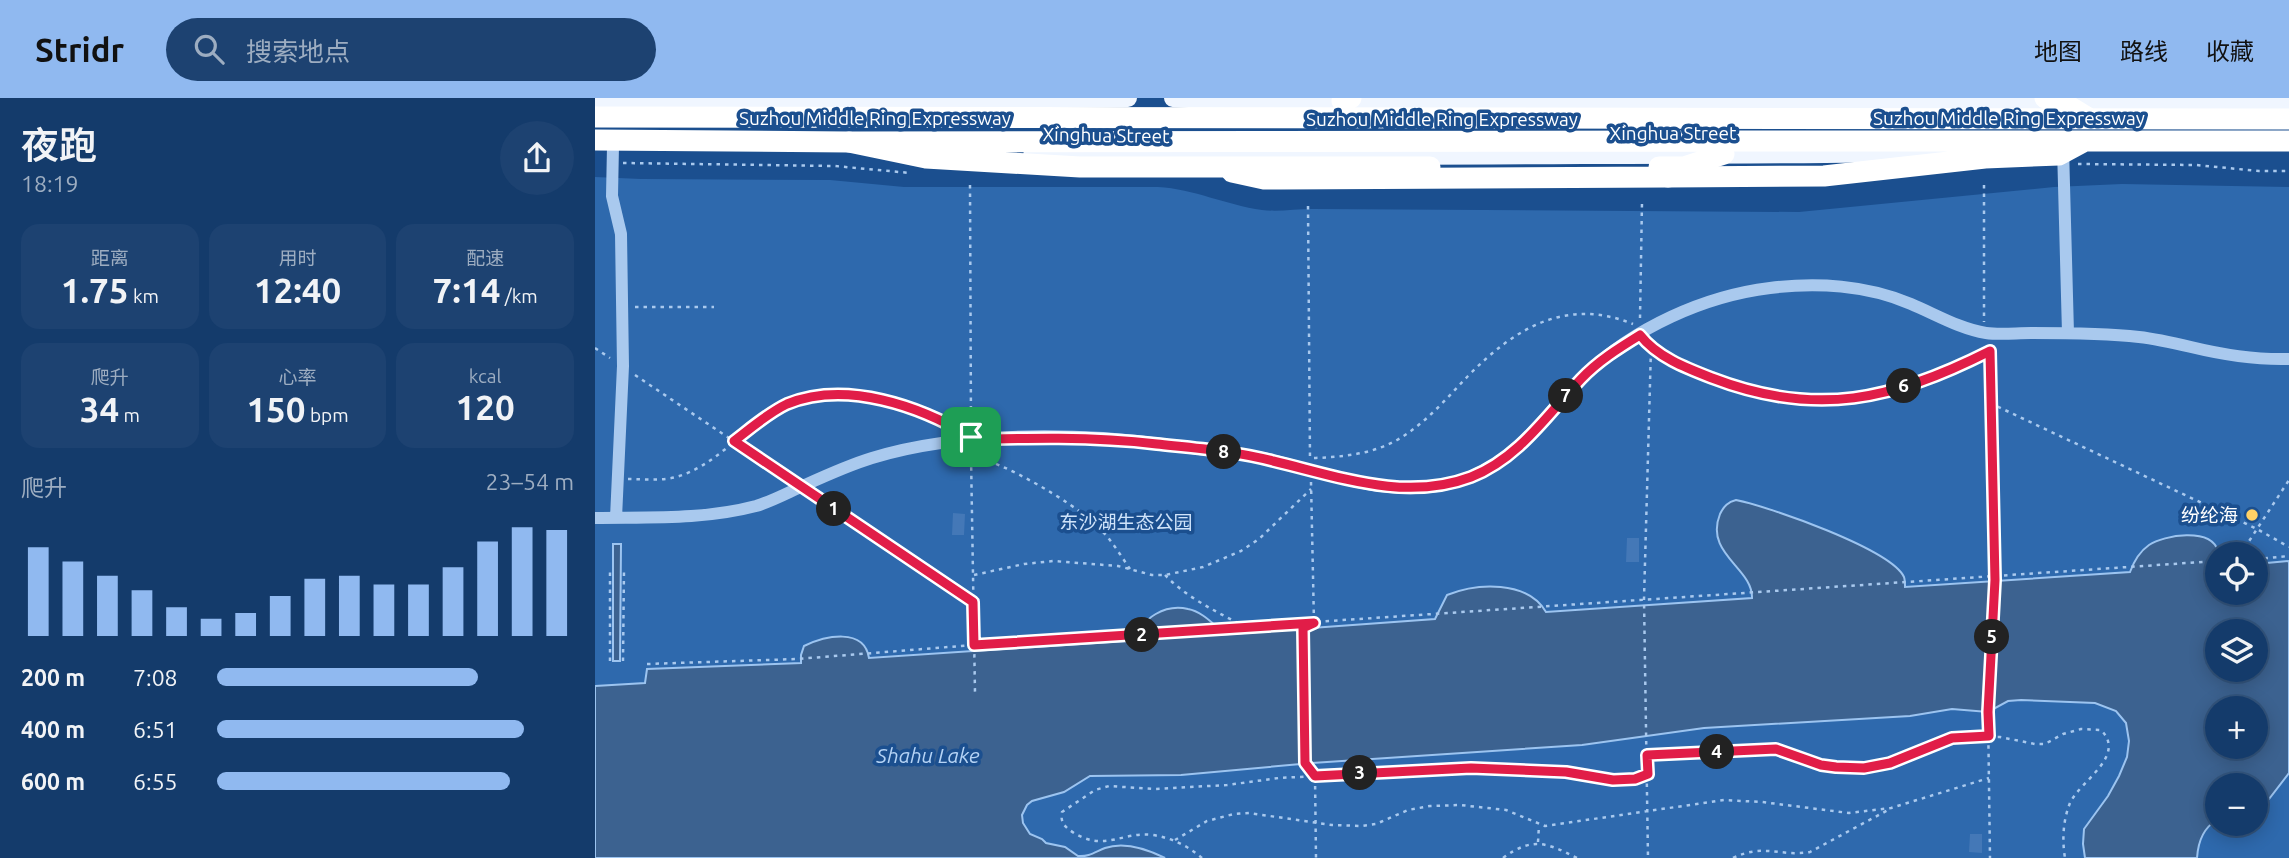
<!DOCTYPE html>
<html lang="zh">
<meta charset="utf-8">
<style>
:root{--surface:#143b6b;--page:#1d4271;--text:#f1f3f6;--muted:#9dadc1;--line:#33557e;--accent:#90b9f0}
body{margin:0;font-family:Ubuntu,"Noto Sans SC",sans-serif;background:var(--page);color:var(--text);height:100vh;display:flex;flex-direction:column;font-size:26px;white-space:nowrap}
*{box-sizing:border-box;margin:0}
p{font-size:23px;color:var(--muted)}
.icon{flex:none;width:38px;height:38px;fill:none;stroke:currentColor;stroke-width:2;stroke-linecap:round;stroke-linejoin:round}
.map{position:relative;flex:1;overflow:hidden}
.sheet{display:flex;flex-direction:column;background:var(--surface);width:595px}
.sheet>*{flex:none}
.fabs{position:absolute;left:1610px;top:444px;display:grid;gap:14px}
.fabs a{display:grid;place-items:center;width:63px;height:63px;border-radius:50%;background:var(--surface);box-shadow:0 4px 18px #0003,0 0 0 2px var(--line);font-size:35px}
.pin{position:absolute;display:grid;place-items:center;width:60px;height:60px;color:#fff;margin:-30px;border-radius:14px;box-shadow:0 4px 10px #0006}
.km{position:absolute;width:35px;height:35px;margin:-18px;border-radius:50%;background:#222;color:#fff;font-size:19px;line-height:35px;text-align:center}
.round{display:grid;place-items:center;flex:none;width:74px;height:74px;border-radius:37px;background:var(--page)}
.head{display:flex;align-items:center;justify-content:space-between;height:119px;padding:0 21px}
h1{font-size:38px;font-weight:600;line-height:52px}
.stats{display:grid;grid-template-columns:repeat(3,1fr);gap:10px;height:119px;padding:7px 21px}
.stats div{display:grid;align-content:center;border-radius:18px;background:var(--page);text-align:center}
.stats b{font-size:35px;font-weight:600}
.stats small{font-size:19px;font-weight:400}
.stats p{font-size:19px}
.chart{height:196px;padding:14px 21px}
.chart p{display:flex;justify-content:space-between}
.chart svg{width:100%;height:126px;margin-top:7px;stroke:var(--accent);stroke-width:6}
ul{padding:0 21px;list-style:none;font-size:23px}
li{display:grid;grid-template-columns:112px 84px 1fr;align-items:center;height:52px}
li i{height:18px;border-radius:9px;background:var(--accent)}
header{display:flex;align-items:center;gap:42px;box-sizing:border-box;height:98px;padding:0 35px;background:var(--accent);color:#111}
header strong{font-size:33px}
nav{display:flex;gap:38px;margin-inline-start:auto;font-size:24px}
.search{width:490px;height:63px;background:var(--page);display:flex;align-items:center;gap:18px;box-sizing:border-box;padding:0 24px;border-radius:38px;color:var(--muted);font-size:26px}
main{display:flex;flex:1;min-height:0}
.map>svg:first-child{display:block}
.green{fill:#2e69ad;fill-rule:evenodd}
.water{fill:#3c6290;stroke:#9cc4f0;stroke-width:2;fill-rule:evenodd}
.pier{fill:#1b4f8f}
.building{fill:#4478b7}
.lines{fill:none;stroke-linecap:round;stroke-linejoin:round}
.path{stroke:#a9c9ee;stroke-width:2.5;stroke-dasharray:3.5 5;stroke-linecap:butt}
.minor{stroke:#a9c9ee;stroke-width:12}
.major{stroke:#f0f6ff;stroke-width:18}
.highway{stroke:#fff;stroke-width:21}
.highway-bridge{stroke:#fff;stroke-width:21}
.route-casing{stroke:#fff;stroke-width:14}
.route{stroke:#e11d48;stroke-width:9}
.poi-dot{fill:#ffd166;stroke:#1b4f8f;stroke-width:2.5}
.labels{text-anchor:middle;stroke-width:7;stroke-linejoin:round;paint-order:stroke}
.street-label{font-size:19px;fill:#fff;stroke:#1b4f8f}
.poi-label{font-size:19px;fill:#fff;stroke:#1b4f8f;text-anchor:end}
.park-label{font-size:19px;fill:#cfe3fa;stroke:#1b4f8f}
.water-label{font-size:21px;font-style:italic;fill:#b5d3f5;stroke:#1b4f8f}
</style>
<header>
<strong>Stridr</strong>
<div class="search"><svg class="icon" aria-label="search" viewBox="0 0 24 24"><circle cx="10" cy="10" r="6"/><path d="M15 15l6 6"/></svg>搜索地点</div>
<nav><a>地图</a><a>路线</a><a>收藏</a></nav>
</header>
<main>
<section class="sheet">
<div class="head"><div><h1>夜跑</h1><p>18:19</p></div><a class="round"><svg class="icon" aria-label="share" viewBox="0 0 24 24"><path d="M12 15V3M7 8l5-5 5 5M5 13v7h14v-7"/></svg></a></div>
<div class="stats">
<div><p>距离</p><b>1.75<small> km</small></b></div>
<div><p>用时</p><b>12:40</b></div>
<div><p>配速</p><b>7:14<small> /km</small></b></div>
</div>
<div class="stats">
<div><p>爬升</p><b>34<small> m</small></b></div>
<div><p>心率</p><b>150<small> bpm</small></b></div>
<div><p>kcal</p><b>120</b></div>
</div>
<div class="chart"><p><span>爬升</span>23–54 m</p>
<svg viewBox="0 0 160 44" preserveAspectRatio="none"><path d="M5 44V13M15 44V18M25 44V23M35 44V28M45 44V34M55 44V38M65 44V36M75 44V30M85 44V24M95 44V23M105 44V26M115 44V26M125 44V20M135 44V11M145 44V6M155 44V7"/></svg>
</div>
<ul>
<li><b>200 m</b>7:08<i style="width:73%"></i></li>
<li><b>400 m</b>6:51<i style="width:86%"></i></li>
<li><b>600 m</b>6:55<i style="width:82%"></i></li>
</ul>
</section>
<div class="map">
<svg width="1694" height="760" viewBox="0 0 1694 760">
<rect width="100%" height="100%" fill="#1b4f8f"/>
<!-- green -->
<path class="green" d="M0,79L46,81L235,82L309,89H563C599,91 631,107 667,112C683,114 701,111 717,111L1204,114L1459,89L1527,86L1694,89V760H0ZM1622,457H1661V495H1622ZM1622,534H1661V572H1622ZM1622,611H1661V649H1622ZM1622,688H1661V726H1622Z"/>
<!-- water -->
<path class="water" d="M1141,402C1172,408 1296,451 1309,479C1310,482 1310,486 1310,489L1535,474C1539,463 1544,454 1554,447C1569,437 1616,429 1623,453C1625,460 1622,484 1622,495H1661V466L1694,463V675L1674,701L1661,710V688H1622V722C1608,730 1603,744 1602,760H1490L1488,746L1489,731L1513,698L1524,678L1532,659L1534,643L1531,625L1521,613L1500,605L1426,602L1413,603L1393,614L1357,611L1315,618L1109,630L987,647L717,665L586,677L495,678L469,694L437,703L432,707L427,717L428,725L435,736L447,741L451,745L470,749L483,758C494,759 500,754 510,750C530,743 552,751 570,760H0V588L50,585L52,571L206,565V557L209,548C230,538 269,529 274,560L545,542C544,519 572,506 593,511C604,513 613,521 621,528L622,537L840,521L852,497C882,485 932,482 951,514L1157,500C1158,470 1109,456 1125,416C1129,408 1133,404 1141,402ZM1622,534H1661V572H1622ZM1622,611H1661V649H1622Z
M18,446H26L25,563H18Z"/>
<!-- pier -->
<path class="pier" d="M711,529L714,665L707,666L706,530Z"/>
<!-- building -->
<path class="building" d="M358,415L370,416L369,437H357Z
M1032,440H1044V464H1031Z
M1375,736H1387V755L1374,754Z"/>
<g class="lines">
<!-- path -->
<path class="path" d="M28,65L240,68L315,75
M1483,66L1601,67L1664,73H1694
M375,87L376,329
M1389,87V224
M713,108L715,360
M40,209H119
M1045,220L1047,104
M1052,245L1056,250L1049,501L1053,760
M1393,248L1400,482L1393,614L1395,760
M0,250L15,260
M1056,251C1181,320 1269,316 1395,253
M40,277L195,381
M1395,305L1662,431L1694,449
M373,353L376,358L380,595
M377,358C408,364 475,403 499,425C514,438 524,455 535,471
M719,360C748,359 777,356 802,342C830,326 851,301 873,278C920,230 971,199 1038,226
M33,381C49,381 66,383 81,379C118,369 146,334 178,314C228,282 314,301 361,330
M716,384L719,525L708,530L710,665L720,678L721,760
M217,396L378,504
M1645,457L1694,382
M1661,461L1694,458
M379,477L429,466L458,463L523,468L557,477H570L608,469L646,453L664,441L716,391
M570,477C593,501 623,514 652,530
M15,563V472
M28,563L29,471
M52,566L202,561L379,547L1622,463
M1054,657L1181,651L1226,667L1241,669L1269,670L1295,665L1364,639H1405L1440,646H1450L1468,636L1486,631L1506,632C1532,658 1485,683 1475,705C1468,722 1467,742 1470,760
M580,742L612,723L639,716L654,715L737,727L766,728L781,726L813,712L835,708L865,707L911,712L950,728L1129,702L1167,704L1254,715L1296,710L1394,680
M943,744L944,727
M607,760C593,748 577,740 558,737C528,733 510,754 479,735C470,729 465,725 467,714L500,692L514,688L559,691L632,687L684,680L876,670L971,674L1018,682L1039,681L1053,676
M908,760C938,738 952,745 982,760
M1138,760C1169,745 1185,759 1215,754L1293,712"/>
<!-- minor -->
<path class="minor" d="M18,48L17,98L26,136L28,268L21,420
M1468,50L1473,235
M0,420C54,419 108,422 161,408C178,403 194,394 210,387C232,377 254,367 277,360C348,338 433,336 508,340C538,342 568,346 597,350C624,354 651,356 677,362C734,376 794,400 853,386C921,369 945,321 991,276C1039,230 1109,198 1175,190C1221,184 1272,187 1316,206C1340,216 1365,231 1391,235C1406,237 1421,235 1436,235C1472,235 1508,235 1544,239C1562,241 1579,245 1596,249C1629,257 1661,262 1694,261"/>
<!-- major -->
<path class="major" d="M578,0L626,3L1424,4L1475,9H1694
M0,6L533,0
M437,57C621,59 804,58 988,57C1114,56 1242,58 1368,52"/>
<!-- highway -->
<path class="highway" d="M747,3L756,0
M0,42L254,44L1106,43
M1064,69H1089L1129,56
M637,74L669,81H685L1073,79"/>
<!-- highway-bridge -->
<path class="highway-bridge" d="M1450,0L1464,2L1495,21
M0,19L1694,21
M1106,43H1694
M254,44L331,60L485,69H835
M1073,79L1229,78L1390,60L1464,57L1490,43"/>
</g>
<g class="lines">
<!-- route casing -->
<g class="route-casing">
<path id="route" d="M1045,237C1062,259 1091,270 1117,280C1221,320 1298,302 1395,253L1400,482L1393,614L1394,638L1357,640L1295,665L1269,670L1241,669L1226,667L1181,651L1052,657L1053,676L1040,681L1018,682L971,674L876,670L720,678L710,665L708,530L719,525L379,547L378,504L139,343C156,330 173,315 192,306C251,282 325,308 376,339L365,342C431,340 496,338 562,346C600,350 640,353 678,363C742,378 810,404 876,379C924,360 952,317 986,281C1003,263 1024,250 1045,237Z"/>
</g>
<!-- route -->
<use href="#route" class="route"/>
</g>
<!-- markers -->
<circle class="poi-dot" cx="1657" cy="417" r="7"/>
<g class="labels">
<!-- street labels -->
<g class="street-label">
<text x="280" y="27">Suzhou Middle Ring Expressway</text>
<text x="1414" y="27">Suzhou Middle Ring Expressway</text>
<text x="847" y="28">Suzhou Middle Ring Expressway</text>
<text x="1078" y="42">Xinghua Street</text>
<text transform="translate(511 37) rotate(1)" y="7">Xinghua Street</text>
</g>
<!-- poi labels -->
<g class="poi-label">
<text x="1643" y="424">纷纶海</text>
</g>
<!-- park labels -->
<g class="park-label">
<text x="531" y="431">东沙湖生态公园</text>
</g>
<!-- water labels -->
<g class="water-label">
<text x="333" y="665">Shahu Lake</text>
</g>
</g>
</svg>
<div class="fabs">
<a><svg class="icon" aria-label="locate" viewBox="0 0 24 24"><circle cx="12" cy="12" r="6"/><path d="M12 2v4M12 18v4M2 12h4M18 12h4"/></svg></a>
<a><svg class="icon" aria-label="layers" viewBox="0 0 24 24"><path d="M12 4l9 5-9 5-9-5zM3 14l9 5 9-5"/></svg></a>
<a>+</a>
<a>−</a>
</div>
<div class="pin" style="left:376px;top:339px;background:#1e9e55"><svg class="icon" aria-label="arrive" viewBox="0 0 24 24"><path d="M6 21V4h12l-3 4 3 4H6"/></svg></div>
<b class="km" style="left:239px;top:411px">1</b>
<b class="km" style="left:547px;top:537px">2</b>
<b class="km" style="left:765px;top:675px">3</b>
<b class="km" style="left:1122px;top:654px">4</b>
<b class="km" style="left:1397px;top:539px">5</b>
<b class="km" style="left:1309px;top:288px">6</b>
<b class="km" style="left:971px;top:298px">7</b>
<b class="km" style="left:629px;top:354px">8</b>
</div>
</main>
